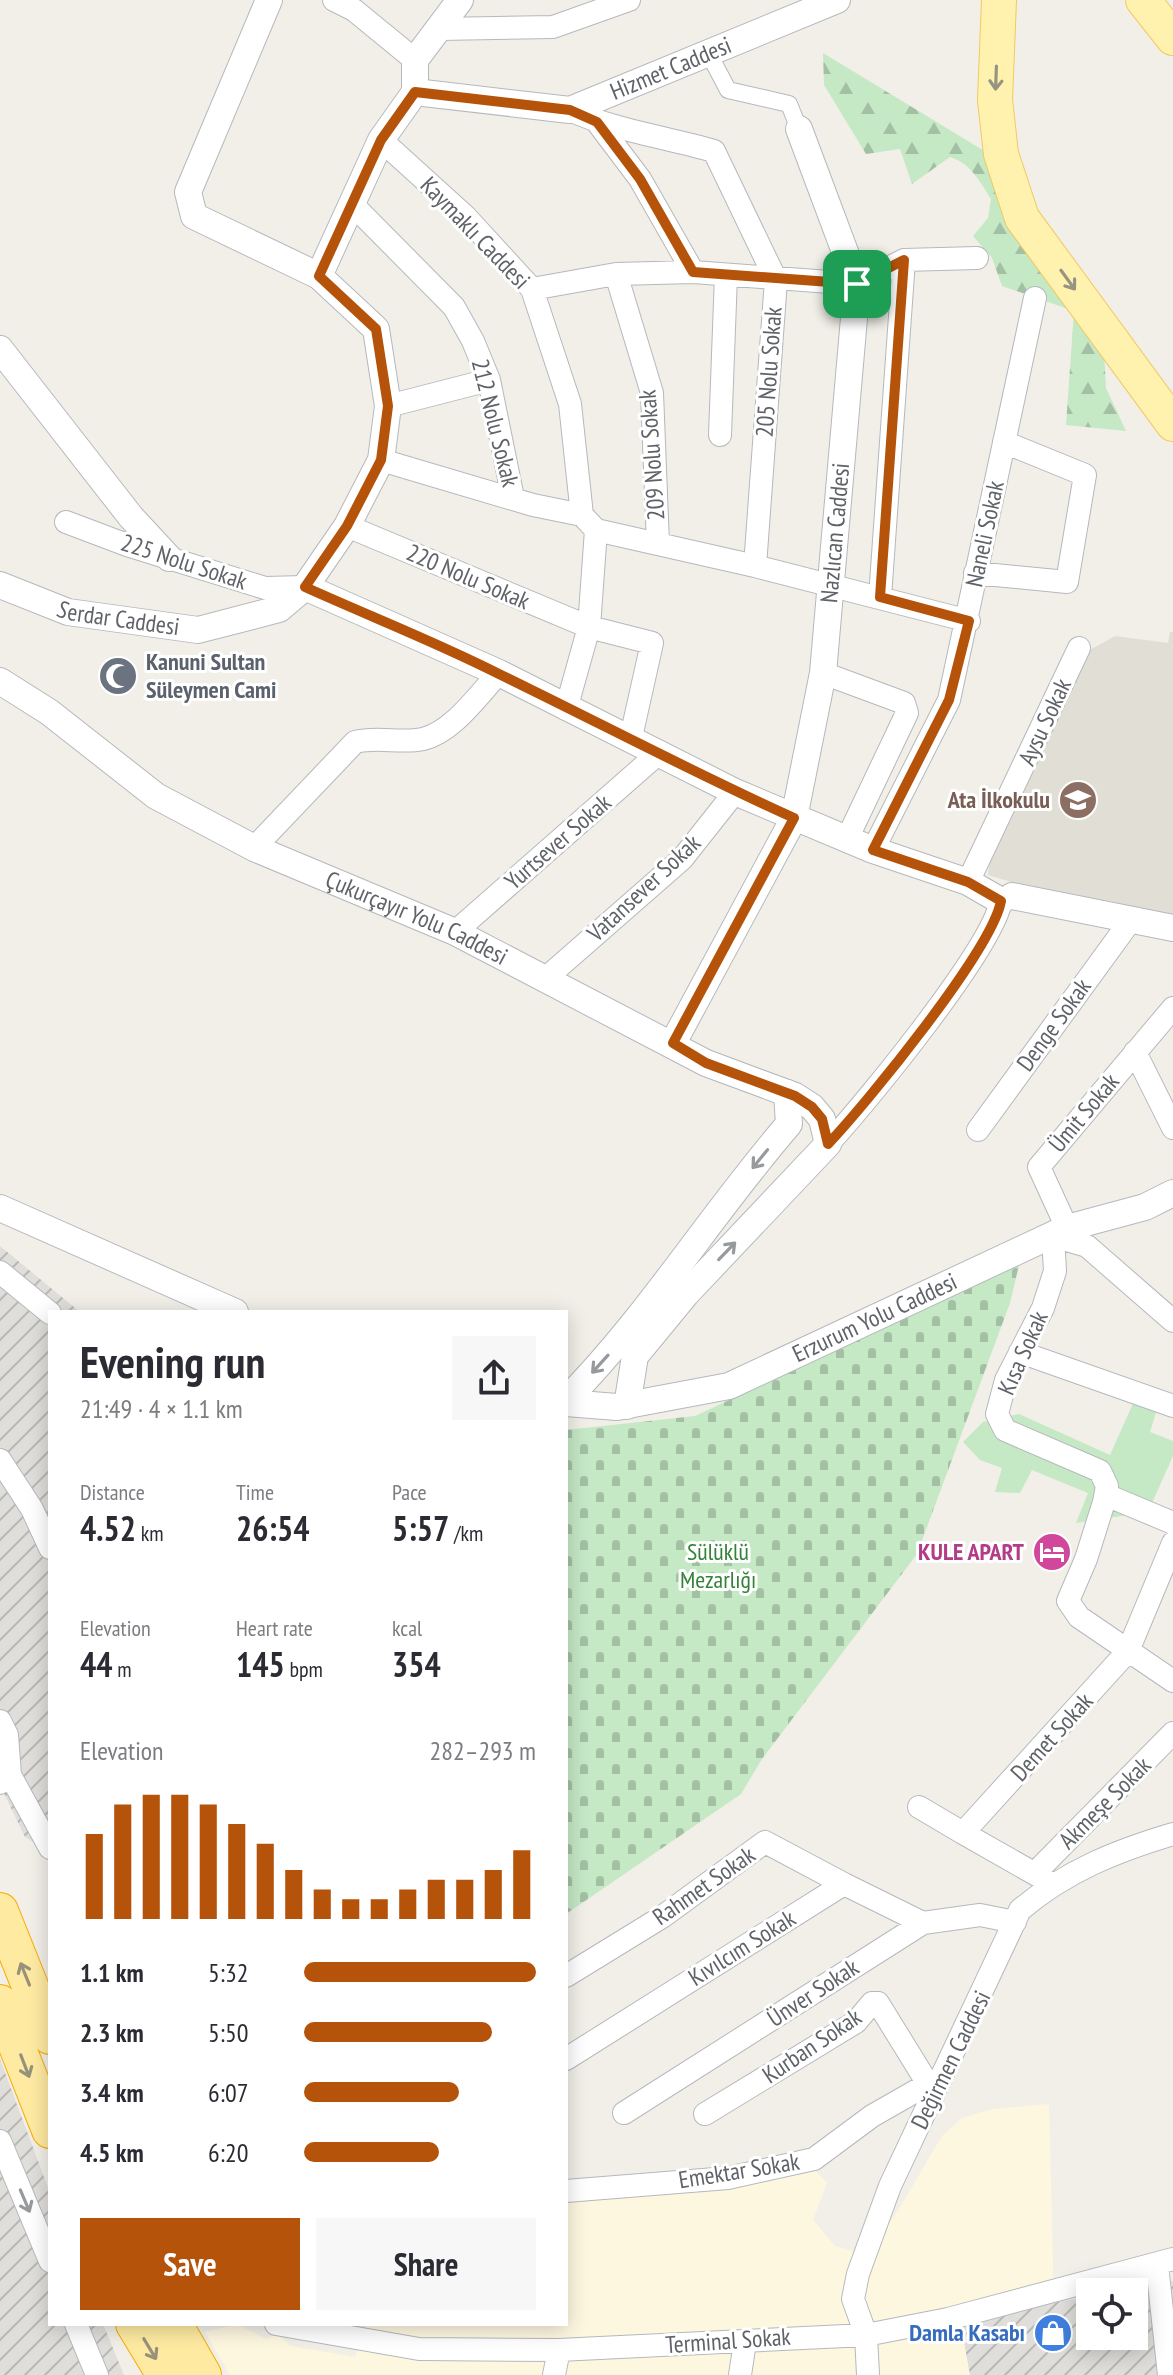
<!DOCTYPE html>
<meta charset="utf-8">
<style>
:root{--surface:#fff;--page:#f7f7f7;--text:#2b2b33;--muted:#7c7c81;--accent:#b45309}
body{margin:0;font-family:"PT Sans Narrow",sans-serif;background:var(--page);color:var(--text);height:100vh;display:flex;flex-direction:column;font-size:30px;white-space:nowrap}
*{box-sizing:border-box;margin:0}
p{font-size:26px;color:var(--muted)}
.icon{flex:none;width:44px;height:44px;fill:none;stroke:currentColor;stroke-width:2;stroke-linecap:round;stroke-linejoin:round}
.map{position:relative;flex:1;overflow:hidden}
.details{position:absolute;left:48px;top:1310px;width:520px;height:1016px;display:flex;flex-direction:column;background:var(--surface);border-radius:0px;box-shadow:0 4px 20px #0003}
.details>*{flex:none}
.buttons{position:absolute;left:1076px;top:2278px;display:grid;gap:16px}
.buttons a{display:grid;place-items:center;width:72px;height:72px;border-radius:0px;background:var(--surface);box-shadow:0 4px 20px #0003;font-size:40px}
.pin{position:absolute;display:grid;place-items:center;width:68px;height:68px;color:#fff;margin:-34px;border-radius:16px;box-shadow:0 4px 12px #0006}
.round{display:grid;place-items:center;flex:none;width:84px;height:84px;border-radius:0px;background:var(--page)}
.head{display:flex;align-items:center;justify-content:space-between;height:136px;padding:0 32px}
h1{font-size:44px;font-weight:700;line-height:60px}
.metrics{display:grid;grid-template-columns:repeat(3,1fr);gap:12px;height:136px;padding:8px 32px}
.metrics div{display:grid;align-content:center}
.metrics b{font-size:34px;font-weight:700}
.metrics small{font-size:22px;font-weight:400}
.metrics p{font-size:22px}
.chart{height:224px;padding:16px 32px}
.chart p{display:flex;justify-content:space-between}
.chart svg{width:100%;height:144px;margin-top:8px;stroke:var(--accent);stroke-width:6}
.action{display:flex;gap:16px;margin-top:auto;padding:16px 32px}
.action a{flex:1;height:92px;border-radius:0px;background:var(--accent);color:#fff;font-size:32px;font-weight:700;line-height:92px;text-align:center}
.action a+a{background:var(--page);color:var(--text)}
ul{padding:0 32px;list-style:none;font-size:26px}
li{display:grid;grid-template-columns:128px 96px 1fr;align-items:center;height:60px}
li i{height:20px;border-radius:10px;background:var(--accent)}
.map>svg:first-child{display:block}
.commercial{fill:#fef7e0}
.industrial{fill:url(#industrial-furrows)}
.education{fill:#e1ded6}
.forest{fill:url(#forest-firs)}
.cemetery{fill:url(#cemetery-stones)}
.park{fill:#c5e8c5}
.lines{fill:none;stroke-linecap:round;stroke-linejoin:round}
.pedestrian-casing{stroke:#b5b8bc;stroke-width:18}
.minor-casing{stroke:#b5b8bc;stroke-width:24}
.tertiary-casing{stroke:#b5b8bc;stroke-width:28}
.primary-casing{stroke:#f2c960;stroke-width:36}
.trunk-casing{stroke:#f9ab00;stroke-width:38}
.pedestrian{stroke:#fff;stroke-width:16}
.minor{stroke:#fff;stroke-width:22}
.tertiary{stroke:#fff;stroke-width:26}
.primary{stroke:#fff2af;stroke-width:34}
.trunk{stroke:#feeaa1;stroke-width:36}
.oneway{stroke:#979581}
.oneway2{stroke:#979a9d}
.oneway3{stroke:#97927c}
.route-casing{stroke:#fff;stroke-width:16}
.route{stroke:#b45309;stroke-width:10}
.labels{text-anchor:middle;stroke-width:6;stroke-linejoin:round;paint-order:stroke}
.street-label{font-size:24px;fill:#5f6368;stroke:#fff}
.worship-label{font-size:24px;font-weight:bold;fill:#5b616d;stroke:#fff;text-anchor:start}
.education-label{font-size:24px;font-weight:bold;fill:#785e54;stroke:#fff;text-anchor:end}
.park-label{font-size:24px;fill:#348238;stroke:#fff}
.hotel-label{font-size:24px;font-weight:bold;fill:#b23c85;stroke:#fff;text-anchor:end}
.shop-label{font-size:24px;font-weight:bold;fill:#366cbe;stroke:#fff;text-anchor:end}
</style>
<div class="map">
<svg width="1173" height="2375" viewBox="0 0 1173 2375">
<defs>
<pattern id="industrial-furrows" width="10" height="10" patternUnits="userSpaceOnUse" patternTransform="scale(2)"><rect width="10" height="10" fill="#e0deda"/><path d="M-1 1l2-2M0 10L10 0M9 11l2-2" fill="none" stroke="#b9b8b5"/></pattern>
<pattern id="forest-firs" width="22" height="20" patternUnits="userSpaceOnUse" patternTransform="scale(2)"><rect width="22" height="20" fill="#c5e8c5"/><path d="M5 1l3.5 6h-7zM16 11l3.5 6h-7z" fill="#a3c0a4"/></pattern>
<pattern id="cemetery-stones" width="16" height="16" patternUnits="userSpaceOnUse" patternTransform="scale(2)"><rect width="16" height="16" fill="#c5e8c5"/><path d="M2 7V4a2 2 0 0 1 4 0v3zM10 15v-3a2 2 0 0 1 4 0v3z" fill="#a3c0a4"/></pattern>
</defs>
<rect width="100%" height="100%" fill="#f1efe8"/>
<!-- commercial -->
<path class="commercial" d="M1049,2104L1054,2302L961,2320L970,2375H230L205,2332L237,2324L266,2339L277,2334L291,2346L355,2357L367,2324H566V2199L716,2191L813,2168L827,2183L813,2220L835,2246L867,2255L899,2209L942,2136L962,2118L993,2109Z"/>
<!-- industrial -->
<path class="industrial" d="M0,1246L80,1312H50V1852L25,1837L0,1785Z
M0,2059L50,2193V2324H103L124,2375H0Z
M1173,2281V2375H970L960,2320L1090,2296V2336H1134V2292H1111Z"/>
<!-- education -->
<path class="education" d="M1170,632H1173V920L1119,907L1111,901L1064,898L988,875L990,855L1046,745L1086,652L1115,636L1168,643Z"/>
<!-- forest -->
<path class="forest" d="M823,53L986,152L1104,353L1106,388L1126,431L1066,425L1074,311L1002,286L992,258L973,236L988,218L991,199C980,181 970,163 950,157L912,184L900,149L866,154L824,85Z"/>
<!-- cemetery -->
<path class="cemetery" d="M1019,1265L1010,1303L917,1554L762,1759L741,1794L566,1914V1430L695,1416Z"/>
<!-- park -->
<path class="park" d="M1135,1399L1158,1406L1150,1432L1173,1441V1456L1148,1512L1076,1523L1088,1493L1032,1470L1020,1493L995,1492L1002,1468L980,1460L963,1442L983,1422L1019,1414L1110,1455Z"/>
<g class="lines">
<!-- pedestrian casing -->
<g class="pedestrian-casing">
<path id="pedestrian" d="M709,54L728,90L789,104L799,129"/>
</g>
<!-- minor casing -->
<g class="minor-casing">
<path id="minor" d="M334,0L354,10L415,60
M439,29L553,27L629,0
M570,110C610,129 669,138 714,151L776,280L755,566
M597,122L640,179L693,272
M381,140L466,217L532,289L570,404L582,515L596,530L589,627L566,709
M352,204L454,307L473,341L489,380L513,498
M616,274L652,393L658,544
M532,289L616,274L693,272L857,284L904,260L977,258
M388,406L489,380
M720,435L726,275
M381,460L533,505L582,515
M66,522L127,545L265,588L305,587
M347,526L589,627L652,643L631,737
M596,530L755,566L969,621
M975,573L1067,582L1085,475L1004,442
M880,597L904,260
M823,673L904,703L907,713L847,839
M254,848L355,742C378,736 401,744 423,739C453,732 479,694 499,673
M873,850L949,700L1035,298
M968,882L1079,648
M455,932L660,752
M546,978L682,859L735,792
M1135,1052L1173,1128
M978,1130L1131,920
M828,1144C866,1103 992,949 1001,901
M1067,1228L1039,1167L1173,1008
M0,1272L50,1313
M1173,1321L1087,1246L1053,1236L1055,1271L1043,1308L1006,1380L997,1414L1005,1430L1100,1471L1107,1486L1104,1502L1086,1559L1068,1601L1079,1617L1173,1681
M1020,1352L1173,1406
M0,1460L32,1509L50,1548
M1106,1495L1173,1523
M0,1721L7,1735L10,1775
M0,1783L10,1775L50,1848
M919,1807L963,1833
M1036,1872L1173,1733
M1051,1883L963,1833L1128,1651L1173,1543
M566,1976L662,1917L765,1842L844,1884
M566,2059L844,1884L923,1923
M624,2113L923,1923L980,1915L1015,1922
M705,2114L856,2022L872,2003H878L928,2084
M0,2141L50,2261
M566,2191L728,2178L814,2159L872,2116L928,2084L933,2091
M1157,2265L1169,2375
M76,2324L97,2375
M276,2324L419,2349L559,2350L866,2335L948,2319L1173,2259
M554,2375L559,2350
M740,2375L745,2342
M868,2375L866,2335L853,2299L858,2274L890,2186L1020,1910C1066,1871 1116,1851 1173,1834"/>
</g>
<!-- tertiary casing -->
<g class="tertiary-casing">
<g id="tertiary">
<path d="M269,0L188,192L194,216L319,276"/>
<path id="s1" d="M460,0L415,60V92L570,110L837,0"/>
<path d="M0,349L131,517L169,558"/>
<path id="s2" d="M0,585L68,612L198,630L279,609L305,587L347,526L381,460L388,406L376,329L319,276L381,140L415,92"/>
<path d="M305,587L499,673L735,792L873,850L968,882L1001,901"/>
<path id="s3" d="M0,681L49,712L156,796L254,848L455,932L706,1063L795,1096L812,1107L822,1119L828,1144L686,1294L635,1356L627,1406"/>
<path d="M1012,896L1173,928"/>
<path id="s4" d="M673,1043L794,818L823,673L857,284L799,129"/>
<path d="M0,1208L235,1312"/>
<path d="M566,1400C649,1316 711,1214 789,1124L787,1093"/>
<path id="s5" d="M566,1403L617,1407L729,1386L1067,1228L1145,1207L1173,1193"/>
</g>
</g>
<!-- primary casing -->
<g class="primary-casing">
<path id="primary" d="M999,0L995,100L1001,154L1022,218L1173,424
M1143,0L1173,38"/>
</g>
<!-- trunk casing -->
<g class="trunk-casing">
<path id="trunk" d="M0,1911L50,2036
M0,2003L50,2130
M134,2324L165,2375
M174,2324L203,2375"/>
</g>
<!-- pedestrian -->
<use href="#pedestrian" class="pedestrian"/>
<!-- minor -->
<use href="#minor" class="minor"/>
<!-- tertiary -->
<use href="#tertiary" class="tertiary"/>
<!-- primary -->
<use href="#primary" class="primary"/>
<!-- trunk -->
<use href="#trunk" class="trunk"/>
</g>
<!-- one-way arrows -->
<defs><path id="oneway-shaft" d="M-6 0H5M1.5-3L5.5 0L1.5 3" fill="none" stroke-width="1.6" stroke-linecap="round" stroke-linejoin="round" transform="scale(2)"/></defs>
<g class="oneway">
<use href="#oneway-shaft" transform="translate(996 78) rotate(92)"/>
<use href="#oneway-shaft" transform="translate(1068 280) rotate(54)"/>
</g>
<g class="oneway2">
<use href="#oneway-shaft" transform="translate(760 1159) rotate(129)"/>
<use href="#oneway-shaft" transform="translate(727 1251) rotate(-46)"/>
<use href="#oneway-shaft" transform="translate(600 1364) rotate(132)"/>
<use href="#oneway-shaft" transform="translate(25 2201) rotate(67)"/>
</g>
<g class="oneway3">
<use href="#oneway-shaft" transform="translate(25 1974) rotate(-112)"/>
<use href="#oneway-shaft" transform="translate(25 2066) rotate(69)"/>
<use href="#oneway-shaft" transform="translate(150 2349) rotate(59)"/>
</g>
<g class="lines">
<!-- route casing -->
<g class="route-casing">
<path id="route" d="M415,92L570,110L597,122L640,179L693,272L857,284L904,260L880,597L969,621L949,700L873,850L968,882L1001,901C992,950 867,1103 828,1144L822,1119L812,1107L795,1096L706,1063L673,1043L794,818C694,773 598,722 499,674C436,642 369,616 305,587L347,526L381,460L388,406L376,329L319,276L381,140Z"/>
</g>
<!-- route -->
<use href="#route" class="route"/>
</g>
<!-- icons -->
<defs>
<g id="mosque-disc" transform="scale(2)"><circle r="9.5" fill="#6b7280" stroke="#fff"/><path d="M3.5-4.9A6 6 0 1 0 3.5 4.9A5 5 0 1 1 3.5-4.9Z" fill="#fff"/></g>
<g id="school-disc" transform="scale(2)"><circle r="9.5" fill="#8d6e63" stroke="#fff"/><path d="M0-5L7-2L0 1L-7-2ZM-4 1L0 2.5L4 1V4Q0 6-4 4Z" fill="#fff"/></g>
<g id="hotel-disc" transform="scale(2)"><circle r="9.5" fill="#d1479c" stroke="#fff"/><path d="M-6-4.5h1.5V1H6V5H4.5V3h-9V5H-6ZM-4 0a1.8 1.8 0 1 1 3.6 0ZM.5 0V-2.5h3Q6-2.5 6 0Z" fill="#fff"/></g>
<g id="shop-disc" transform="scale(2)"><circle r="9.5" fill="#3f7fe0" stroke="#fff"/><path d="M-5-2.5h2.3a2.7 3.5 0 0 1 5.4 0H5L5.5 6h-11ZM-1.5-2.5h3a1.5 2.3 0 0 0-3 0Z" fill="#fff"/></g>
</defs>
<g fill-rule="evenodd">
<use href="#mosque-disc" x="118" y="676"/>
<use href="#school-disc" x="1078" y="800"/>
<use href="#hotel-disc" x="1052" y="1552"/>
<use href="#shop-disc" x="1053" y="2333"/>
</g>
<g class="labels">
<!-- street labels -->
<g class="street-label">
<text dy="8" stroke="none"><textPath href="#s1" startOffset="372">Hizmet Caddesi</textPath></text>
<text transform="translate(475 233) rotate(46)" y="8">Kaymaklı Caddesi</text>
<text transform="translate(769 372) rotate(-86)" y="8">205 Nolu Sokak</text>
<text transform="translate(495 423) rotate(76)" y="8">212 Nolu Sokak</text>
<text transform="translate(652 455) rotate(-94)" y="8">209 Nolu Sokak</text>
<text dy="8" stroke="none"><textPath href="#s4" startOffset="544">Nazlıcan Caddesi</textPath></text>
<text transform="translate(985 534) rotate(-78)" y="8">Naneli Sokak</text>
<text transform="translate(184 562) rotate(18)" y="8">225 Nolu Sokak</text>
<text transform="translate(468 577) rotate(23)" y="8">220 Nolu Sokak</text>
<text dy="8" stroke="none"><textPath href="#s2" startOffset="124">Serdar Caddesi</textPath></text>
<text transform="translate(1045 722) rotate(-65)" y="8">Aysu Sokak</text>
<text transform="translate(558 842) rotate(-41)" y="8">Yurtsever Sokak</text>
<text transform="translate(644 888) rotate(-43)" y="8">Vatansever Sokak</text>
<text dy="8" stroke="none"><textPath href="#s3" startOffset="482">Çukurçayır Yolu Caddesi</textPath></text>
<text transform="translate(1054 1025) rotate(-54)" y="8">Denge Sokak</text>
<text transform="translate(1084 1113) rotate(-50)" y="8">Ümit Sokak</text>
<text dy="8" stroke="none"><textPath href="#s5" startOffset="326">Erzurum Yolu Caddesi</textPath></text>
<text transform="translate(1023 1353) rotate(-66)" y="8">Kısa Sokak</text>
<text transform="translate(1052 1737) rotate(-48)" y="8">Demet Sokak</text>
<text transform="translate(1105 1803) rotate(-45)" y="8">Akmeşe Sokak</text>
<text transform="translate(704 1886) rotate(-35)" y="8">Rahmet Sokak</text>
<text transform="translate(742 1948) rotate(-32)" y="8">Kıvılcım Sokak</text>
<text transform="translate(813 1993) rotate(-33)" y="8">Ünver Sokak</text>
<text transform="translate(812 2046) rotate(-34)" y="8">Kurban Sokak</text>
<text transform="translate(951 2060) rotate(-64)" y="8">Değirmen Caddesi</text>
<text transform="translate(739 2171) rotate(-9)" y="8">Emektar Sokak</text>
<text transform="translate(728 2341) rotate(-4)" y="8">Terminal Sokak</text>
</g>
<!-- worship labels -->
<g class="worship-label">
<text x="146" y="670">Kanuni Sultan<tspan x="146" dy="28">Süleymen Cami</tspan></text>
</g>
<!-- education labels -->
<g class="education-label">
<text x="1050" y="808">Ata İlkokulu</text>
</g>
<!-- park labels -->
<g class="park-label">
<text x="718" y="1560">Sülüklü<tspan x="718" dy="28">Mezarlığı</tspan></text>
</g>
<!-- hotel labels -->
<g class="hotel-label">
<text x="1024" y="1560">KULE APART</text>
</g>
<!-- shop labels -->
<g class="shop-label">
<text x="1025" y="2341">Damla Kasabı</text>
</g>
</g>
</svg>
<div class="buttons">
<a><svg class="icon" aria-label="locate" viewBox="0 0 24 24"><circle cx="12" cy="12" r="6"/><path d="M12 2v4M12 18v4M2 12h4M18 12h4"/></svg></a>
</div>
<div class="pin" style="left:857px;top:284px;background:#1e9e55"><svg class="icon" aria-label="arrive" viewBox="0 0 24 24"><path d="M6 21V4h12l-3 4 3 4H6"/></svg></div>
<section class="details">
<div class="head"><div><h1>Evening run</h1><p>21:49 · 4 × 1.1 km</p></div><a class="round"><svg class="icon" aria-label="share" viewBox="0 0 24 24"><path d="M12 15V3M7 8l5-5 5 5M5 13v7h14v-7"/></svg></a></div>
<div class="metrics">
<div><p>Distance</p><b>4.52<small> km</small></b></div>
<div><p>Time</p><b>26:54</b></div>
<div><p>Pace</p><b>5:57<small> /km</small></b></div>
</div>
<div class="metrics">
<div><p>Elevation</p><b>44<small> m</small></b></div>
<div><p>Heart rate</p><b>145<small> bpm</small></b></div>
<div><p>kcal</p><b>354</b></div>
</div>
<div class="chart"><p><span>Elevation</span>282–293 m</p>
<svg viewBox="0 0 160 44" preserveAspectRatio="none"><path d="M5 44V18M15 44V9M25 44V6M35 44V6M45 44V9M55 44V15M65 44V21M75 44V29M85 44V35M95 44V38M105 44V38M115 44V35M125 44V32M135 44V32M145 44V29M155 44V23"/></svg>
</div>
<ul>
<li><b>1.1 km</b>5:32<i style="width:100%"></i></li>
<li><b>2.3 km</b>5:50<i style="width:81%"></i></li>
<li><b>3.4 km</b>6:07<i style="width:67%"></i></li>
<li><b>4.5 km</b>6:20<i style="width:58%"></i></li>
</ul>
<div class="action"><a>Save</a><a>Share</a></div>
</section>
</div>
